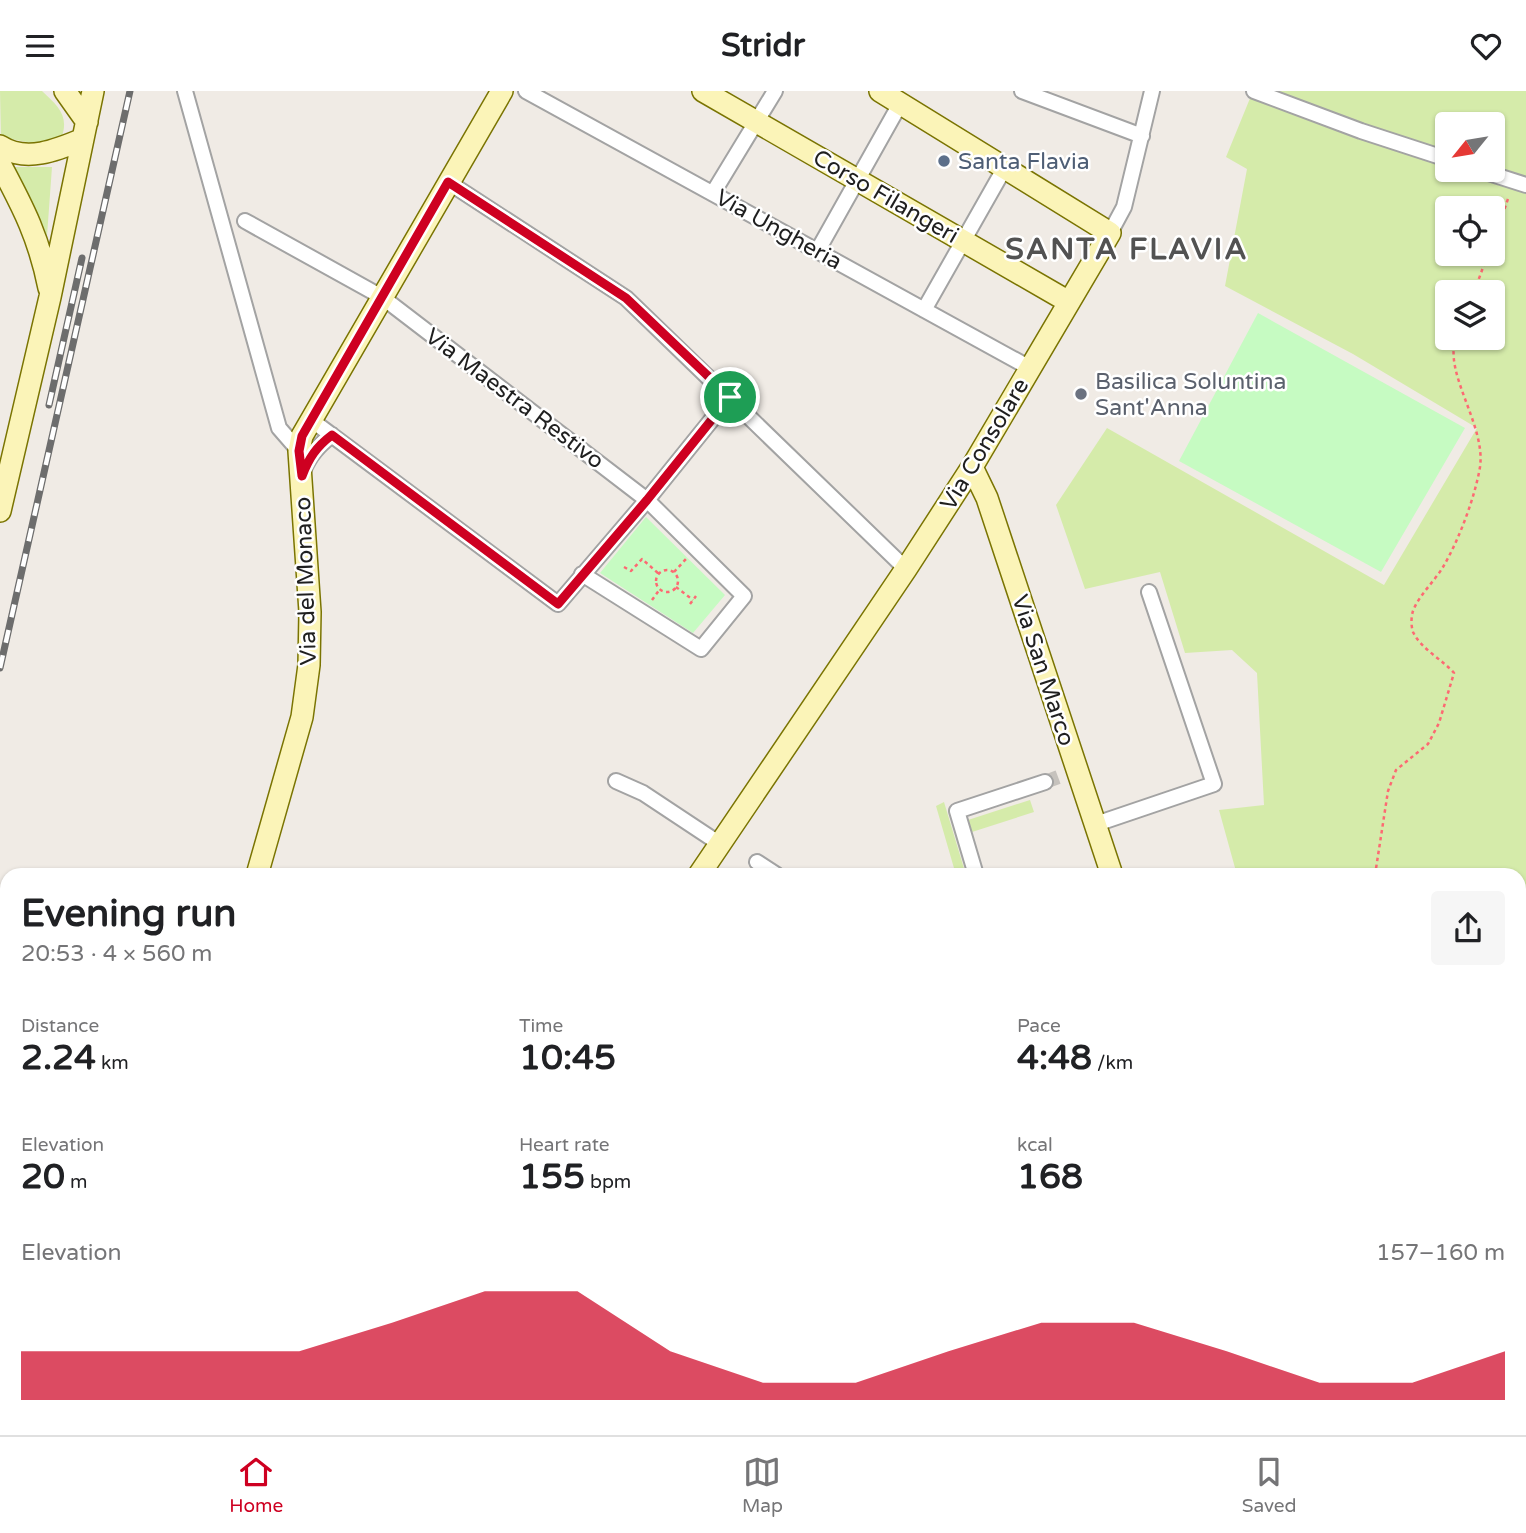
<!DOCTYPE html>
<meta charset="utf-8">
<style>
:root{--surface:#fff;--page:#f6f6f6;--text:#202124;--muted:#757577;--line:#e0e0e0;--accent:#ce0021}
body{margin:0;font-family:"Varela Round",sans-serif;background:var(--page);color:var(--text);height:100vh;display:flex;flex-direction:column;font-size:26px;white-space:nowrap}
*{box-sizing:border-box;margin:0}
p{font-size:23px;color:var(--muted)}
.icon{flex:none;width:38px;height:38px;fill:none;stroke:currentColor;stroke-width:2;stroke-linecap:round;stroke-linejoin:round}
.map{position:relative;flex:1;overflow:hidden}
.drawer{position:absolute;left:0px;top:777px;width:1526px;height:567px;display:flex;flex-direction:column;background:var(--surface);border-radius:21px 21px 0 0;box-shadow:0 2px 5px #0004}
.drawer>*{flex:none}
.needle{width:46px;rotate:240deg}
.fabs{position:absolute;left:1435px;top:21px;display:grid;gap:14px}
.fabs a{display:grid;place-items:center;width:70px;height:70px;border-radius:7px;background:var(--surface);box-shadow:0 2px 5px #0004;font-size:35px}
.pin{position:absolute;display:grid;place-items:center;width:60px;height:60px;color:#fff;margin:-30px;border:4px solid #fff;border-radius:50%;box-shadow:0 2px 7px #0007}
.round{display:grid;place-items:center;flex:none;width:74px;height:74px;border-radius:7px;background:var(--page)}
.headline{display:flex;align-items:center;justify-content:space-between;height:119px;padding:0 21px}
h1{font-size:38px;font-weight:700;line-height:52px}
.metrics{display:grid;grid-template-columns:repeat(3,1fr);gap:10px;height:119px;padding:7px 21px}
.metrics div{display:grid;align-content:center}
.metrics b{font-size:35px;font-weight:700}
.metrics small{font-size:19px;font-weight:400}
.metrics p{font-size:19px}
.chart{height:196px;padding:14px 21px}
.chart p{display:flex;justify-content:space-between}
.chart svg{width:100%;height:126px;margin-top:7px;fill:var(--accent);opacity:.7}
header{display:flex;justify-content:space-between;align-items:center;height:91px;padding:0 21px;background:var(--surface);font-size:32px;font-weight:700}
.tabs{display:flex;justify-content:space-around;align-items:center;height:98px;border-top:2px solid var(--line);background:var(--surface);font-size:19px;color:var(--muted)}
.tabs a{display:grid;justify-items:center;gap:4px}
.tabs .selected{color:var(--accent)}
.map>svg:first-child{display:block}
.grass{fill:#d5ebaa;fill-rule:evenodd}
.park{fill:#c6fbc2}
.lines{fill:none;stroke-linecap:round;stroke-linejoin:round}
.street-tunnel{stroke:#c6c2bd;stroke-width:14;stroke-dasharray:14 7;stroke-linecap:butt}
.street-casing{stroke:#a3a3a3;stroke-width:18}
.secondary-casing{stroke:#7a7402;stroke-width:24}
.path{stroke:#fd6972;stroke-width:2.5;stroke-dasharray:3.5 3.5;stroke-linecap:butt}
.street{stroke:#fff;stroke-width:14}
.secondary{stroke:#fbf4b8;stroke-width:21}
.rail-casing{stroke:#6d6d6d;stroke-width:7}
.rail{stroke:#fff;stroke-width:4.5;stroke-dasharray:13;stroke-linecap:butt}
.route-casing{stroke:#fff;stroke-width:14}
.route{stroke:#ce0021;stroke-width:9}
.service-dot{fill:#5c6f8a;stroke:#fff;stroke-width:2.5}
.worship-dot{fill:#6b7280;stroke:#fff;stroke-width:2.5}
.labels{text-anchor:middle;stroke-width:5;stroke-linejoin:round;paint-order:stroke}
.service-label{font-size:23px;fill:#4e5e75;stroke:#fff;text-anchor:start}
.street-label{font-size:23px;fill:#1f1f1f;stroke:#fff}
.worship-label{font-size:23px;fill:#5b616d;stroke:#fff;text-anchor:start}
.district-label{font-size:30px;font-weight:bold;letter-spacing:2px;fill:#525252;stroke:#fff}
</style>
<header><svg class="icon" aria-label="menu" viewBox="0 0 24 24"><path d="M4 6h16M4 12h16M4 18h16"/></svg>Stridr<svg class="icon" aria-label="heart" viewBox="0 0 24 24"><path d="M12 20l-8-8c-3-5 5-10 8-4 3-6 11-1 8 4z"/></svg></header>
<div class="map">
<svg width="1526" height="1344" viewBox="0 0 1526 1344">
<rect width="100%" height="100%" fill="#f0ebe5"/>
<!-- grass -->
<path class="grass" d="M0,0H42C58,15 70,25 61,48L42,54L1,46Z
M1253,0H1526V1170L1519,1166V784H1237L1219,719L1264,714L1257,582L1232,559L1185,562L1160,481L1085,498L1056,414L1107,337L1384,494L1477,337L1353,263L1225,195L1247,78L1226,66ZM1447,33H1493V79H1447ZM1447,117H1493V163H1447ZM1447,201H1493V247H1447Z
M13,76H52L47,145L36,119Z
M1030,709L1034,721L972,741L968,729Z
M944,711L966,784H956L936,715Z"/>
<!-- park -->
<path class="park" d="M1258,222L1465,337L1381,481L1179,370Z
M646,426L725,504L693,542L600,482Z
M1519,1295L1526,1298V1344H988L998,1337H1519Z"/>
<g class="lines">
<!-- street-tunnel -->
<path class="street-tunnel" d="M1045,691L1061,685"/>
<!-- street casing -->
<g class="street-casing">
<path id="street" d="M185,0L279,337L299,360
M526,0L1030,277
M1022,0L1142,45
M1254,0L1361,40L1447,68
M1479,79L1526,94
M448,91L626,207L906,478
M713,102L775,0
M245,130L382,206L647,409L744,505L701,558L582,483
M1110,142L1124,116L1152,0
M818,159L900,13
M924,219L1004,78
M310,328L558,513L647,409L730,306
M303,380C310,364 318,355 332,344
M616,690L643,702L720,753
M1096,733L1214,693L1149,501
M757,771L777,784
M976,784L957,720L1045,691
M350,1344L355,1337
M507,1344L512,1337
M743,1344L756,1337"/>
</g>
<!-- secondary casing -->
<g class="secondary-casing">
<path id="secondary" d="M65,0L87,31
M703,0L1069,211
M0,55C26,72 57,59 83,48
M0,73C24,118 39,147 49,197
M972,376L987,407L1112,784
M0,420L50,206L93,0
M257,784L302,626L309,574L310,521L299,360L302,345L502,0
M699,784L906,478L972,376L1110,142L880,0
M1519,1253L1526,1257
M182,1344L183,1337
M329,1344L334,1337
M967,1344L977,1337"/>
</g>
<!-- path -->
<path class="path" d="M1493,151L1509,105
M1474,201L1488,163
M624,476L631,480L642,468L659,483
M656 490a11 11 0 1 1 22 0a11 11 0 1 1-22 0Z
M674,481L686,468
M676,496L693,509
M652,509L660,498
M690,513L696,505
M1375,784L1388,700L1396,679L1428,653L1439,632L1454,582C1443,569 1421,558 1413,541C1411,535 1411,526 1413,520C1419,504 1434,491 1443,476C1459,449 1475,406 1480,376C1486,334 1443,282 1456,247
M1519,998L1526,997
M1519,1293L1526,1296
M1182,1337L1185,1344
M1205,1344L1221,1337"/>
<!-- street -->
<use href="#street" class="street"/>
<!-- secondary -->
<use href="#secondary" class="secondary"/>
<!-- rail casing -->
<g class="rail-casing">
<path id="rail" d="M49,314L82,167
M0,577L130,0"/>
</g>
<!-- rail -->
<use href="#rail" class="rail"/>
</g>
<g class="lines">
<!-- route casing -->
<g class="route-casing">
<path id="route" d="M448,91L626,207L730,306L647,409L558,513L332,344C316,356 309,367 302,385L299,360L302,345Z"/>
</g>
<!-- route -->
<use href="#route" class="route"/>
</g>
<!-- markers -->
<circle class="service-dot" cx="944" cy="70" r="7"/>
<circle class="worship-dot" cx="1081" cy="303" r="7"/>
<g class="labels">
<!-- service labels -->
<g class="service-label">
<text x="958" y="78">Santa Flavia</text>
</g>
<!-- street labels -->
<g class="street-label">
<text transform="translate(886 105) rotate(30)" y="8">Corso Filangeri</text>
<text transform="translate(779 138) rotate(29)" y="8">Via Ungheria</text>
<text transform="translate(515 307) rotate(37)" y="8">Via Maestra Restivo</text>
<text transform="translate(984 353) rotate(-59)" y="8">Via Consolare</text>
<text transform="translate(305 490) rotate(-92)" y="8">Via del Monaco</text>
<text transform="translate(1044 579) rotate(72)" y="8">Via San Marco</text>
</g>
<!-- worship labels -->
<g class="worship-label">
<text x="1095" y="298">Basilica Soluntina<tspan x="1095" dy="26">Sant'Anna</tspan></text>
</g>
<!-- district labels -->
<g class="district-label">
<text x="1127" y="168">SANTA FLAVIA</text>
</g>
</g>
</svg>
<div class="fabs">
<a><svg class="needle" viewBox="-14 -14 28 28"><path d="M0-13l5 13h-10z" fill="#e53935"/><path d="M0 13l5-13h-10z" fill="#757577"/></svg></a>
<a><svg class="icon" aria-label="locate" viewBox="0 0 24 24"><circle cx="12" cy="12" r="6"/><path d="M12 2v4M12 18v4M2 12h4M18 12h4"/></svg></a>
<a><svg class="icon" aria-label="layers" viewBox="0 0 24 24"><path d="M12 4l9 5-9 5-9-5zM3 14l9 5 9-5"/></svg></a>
</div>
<div class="pin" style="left:730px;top:306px;background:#1e9e55"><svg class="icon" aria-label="arrive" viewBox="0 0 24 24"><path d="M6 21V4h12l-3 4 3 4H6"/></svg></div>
<section class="drawer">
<div class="headline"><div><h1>Evening run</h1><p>20:53 · 4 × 560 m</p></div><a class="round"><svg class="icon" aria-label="share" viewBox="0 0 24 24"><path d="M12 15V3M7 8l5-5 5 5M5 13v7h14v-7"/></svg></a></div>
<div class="metrics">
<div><p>Distance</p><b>2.24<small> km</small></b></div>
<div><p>Time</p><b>10:45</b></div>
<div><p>Pace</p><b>4:48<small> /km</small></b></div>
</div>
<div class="metrics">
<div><p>Elevation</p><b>20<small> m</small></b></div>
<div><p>Heart rate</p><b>155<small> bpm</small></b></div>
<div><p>kcal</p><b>168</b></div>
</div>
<div class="chart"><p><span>Elevation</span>157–160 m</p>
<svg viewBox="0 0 160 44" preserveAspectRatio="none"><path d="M0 44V27L10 27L20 27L30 27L40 17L50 6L60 6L70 27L80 38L90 38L100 27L110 17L120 17L130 27L140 38L150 38L160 27V44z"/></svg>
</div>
</section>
</div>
<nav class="tabs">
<a class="selected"><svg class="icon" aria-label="home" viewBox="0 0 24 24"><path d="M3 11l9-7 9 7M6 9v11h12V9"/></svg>Home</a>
<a><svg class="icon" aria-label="map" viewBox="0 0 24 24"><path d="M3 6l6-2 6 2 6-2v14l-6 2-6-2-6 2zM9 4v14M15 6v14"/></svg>Map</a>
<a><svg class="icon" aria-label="saved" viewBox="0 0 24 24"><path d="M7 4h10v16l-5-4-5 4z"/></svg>Saved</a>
</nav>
